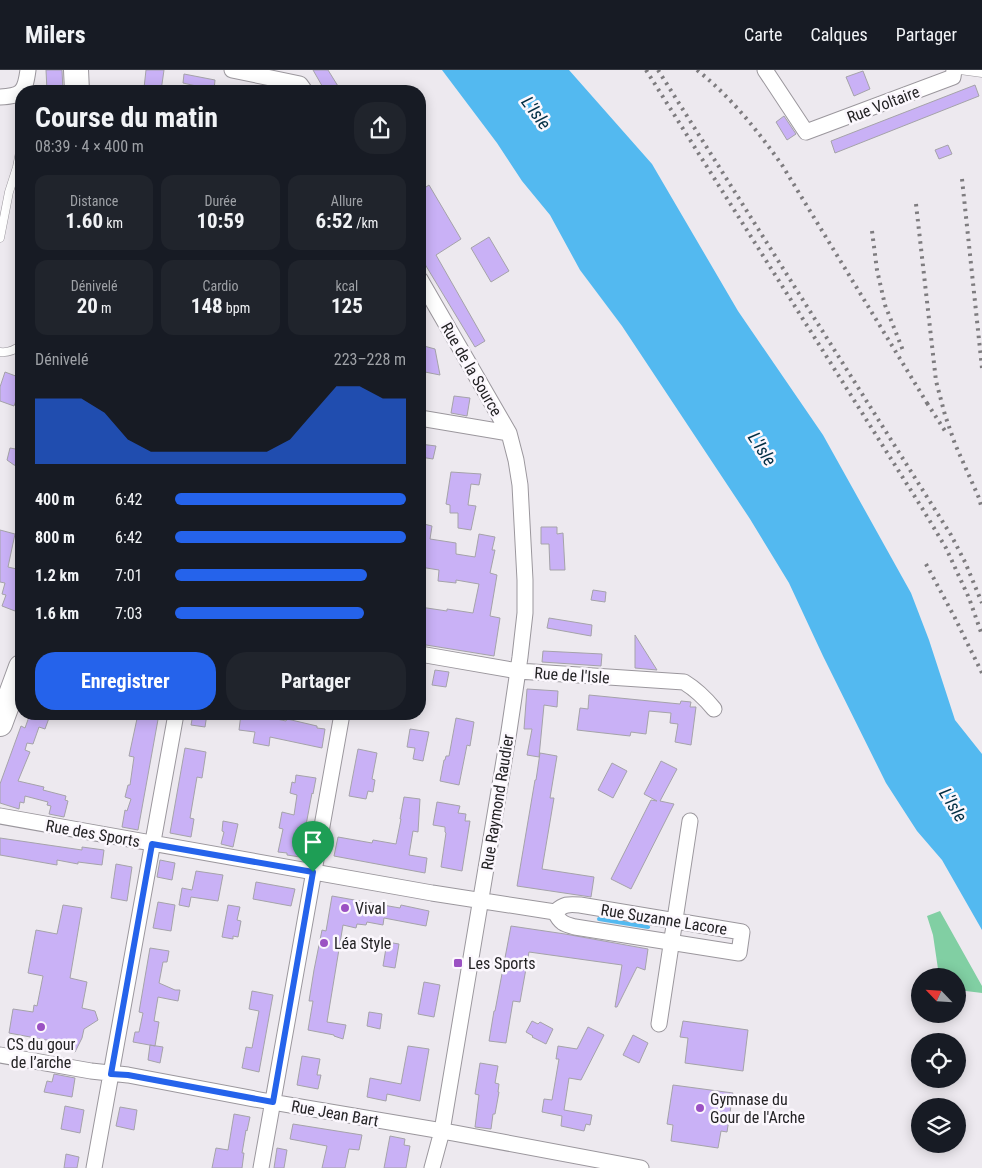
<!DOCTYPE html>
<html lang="fr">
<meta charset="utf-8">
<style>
:root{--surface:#171b24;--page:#20242c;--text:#f1f3f6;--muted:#9ea1a6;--line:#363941;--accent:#2563eb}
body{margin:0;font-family:"Roboto Condensed",sans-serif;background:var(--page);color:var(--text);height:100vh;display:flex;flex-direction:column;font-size:19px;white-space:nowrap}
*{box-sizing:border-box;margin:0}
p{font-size:16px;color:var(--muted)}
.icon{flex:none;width:28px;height:28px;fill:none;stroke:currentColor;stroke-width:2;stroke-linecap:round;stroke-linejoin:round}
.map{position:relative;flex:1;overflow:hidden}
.drawer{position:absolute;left:15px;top:15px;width:411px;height:635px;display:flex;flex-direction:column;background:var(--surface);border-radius:20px;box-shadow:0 2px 12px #0003}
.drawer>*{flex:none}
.needle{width:32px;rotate:295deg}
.buttons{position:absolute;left:911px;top:898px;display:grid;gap:10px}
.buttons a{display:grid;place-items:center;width:55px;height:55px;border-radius:50%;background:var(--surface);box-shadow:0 2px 12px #0003;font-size:25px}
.pin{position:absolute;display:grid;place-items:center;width:42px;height:42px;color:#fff;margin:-51px -21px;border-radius:50% 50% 50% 0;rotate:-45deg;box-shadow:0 0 5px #0007}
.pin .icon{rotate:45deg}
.round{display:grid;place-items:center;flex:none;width:52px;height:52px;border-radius:20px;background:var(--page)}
.headline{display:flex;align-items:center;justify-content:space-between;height:85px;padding:0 20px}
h1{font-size:28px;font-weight:700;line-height:38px}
.metrics{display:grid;grid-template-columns:repeat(3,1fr);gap:8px;height:85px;padding:5px 20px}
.metrics div{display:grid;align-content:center;border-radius:12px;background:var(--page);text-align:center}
.metrics b{font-size:21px;font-weight:700}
.metrics small{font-size:14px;font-weight:400}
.metrics p{font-size:14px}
.chart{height:140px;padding:10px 20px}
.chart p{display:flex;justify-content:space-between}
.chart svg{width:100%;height:90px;margin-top:5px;fill:var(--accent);opacity:.7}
.cta{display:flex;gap:10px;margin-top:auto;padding:10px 20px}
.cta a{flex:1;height:58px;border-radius:20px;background:var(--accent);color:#fff;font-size:20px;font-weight:700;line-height:58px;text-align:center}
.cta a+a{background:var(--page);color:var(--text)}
ul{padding:0 20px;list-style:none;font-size:16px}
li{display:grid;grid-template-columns:80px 60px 1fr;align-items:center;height:38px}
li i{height:12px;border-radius:6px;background:var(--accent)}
header{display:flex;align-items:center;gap:30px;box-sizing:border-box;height:70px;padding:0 25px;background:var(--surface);border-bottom:1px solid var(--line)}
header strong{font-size:24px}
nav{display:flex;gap:28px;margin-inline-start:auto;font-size:18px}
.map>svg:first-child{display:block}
.green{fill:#81cfa3}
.water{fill:#53b9f0}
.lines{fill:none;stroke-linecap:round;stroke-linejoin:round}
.stream{stroke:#53b9f0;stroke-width:4}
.building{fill:#c9b1f6;stroke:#a5a3a9}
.lane-casing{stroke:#9b979d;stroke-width:9}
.street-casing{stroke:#9b979d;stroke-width:17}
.primary-casing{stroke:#9b979d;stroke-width:26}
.lane{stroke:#fff;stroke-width:8}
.street{stroke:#fff;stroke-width:15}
.primary{stroke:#fff;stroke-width:24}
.rail{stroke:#7e7c7f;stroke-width:4;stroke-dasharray:2.5 5;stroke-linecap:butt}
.route-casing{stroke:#fff;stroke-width:10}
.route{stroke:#2563eb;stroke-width:6}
.poi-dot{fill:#9b51c3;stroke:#fbf7fd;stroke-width:2}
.labels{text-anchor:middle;stroke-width:5;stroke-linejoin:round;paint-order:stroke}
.street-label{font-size:16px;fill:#242325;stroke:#fbf7fd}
.poi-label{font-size:16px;fill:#242325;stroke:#fbf7fd;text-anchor:start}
.water-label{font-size:18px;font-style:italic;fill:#002e44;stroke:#fbf7fd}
</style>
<header>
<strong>Milers</strong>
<nav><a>Carte</a><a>Calques</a><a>Partager</a></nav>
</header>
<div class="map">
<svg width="982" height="1098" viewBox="0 0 982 1098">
<rect width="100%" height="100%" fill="#ede9ef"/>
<!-- green -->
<path class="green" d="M940,841L982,916V923L958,920V906H943L938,899L933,865L927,846Z"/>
<!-- water -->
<path class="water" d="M442,0H569L652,94L738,241L823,365L911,523L929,570L955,650L982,684V860L942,790L917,761L886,713L823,586L789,513L750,449L622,256L580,200L550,145L522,111L497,73Z"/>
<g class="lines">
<!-- stream -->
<path class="stream" d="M599,849L648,857"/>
</g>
<!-- building -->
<path class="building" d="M46,0H62L63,21H47Z
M146,0H164L161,21L144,18Z
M313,0H328L341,21H325Z
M863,1L870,19L854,26L846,7Z
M184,4L215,10L214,20L183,13Z
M975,15L979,26L835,83L831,71Z
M784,46L796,64L787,70L776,52Z
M948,75L952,84L939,89L935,80Z
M429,115L461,169L436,185L485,271L475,277L420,186V121Z
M489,167L509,201L491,212L471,178Z
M424,276L435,279L440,305L420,301Z
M5,302L21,308V316L14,336L0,331V317Z
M454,326L470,328L467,346L451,343Z
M420,374L436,376L433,389L420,387Z
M10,378L21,380V397L14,395L7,390Z
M451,402L481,404L479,415L471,414L468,435L476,436L471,460L458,458V443H450V435L446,434Z
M420,453L432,456L430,469L456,473V484L475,487L479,464L495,467L492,480H495L490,503L497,505L490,546L500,548L494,586L420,574V537L447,541V539L473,543L479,514L456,510V513L438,511L439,500L420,497Z
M541,457H557V464L563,463L565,500H550L549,474H541Z
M0,460L15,464L8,497L21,500V507L19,520L21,521V523L15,541L2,536L6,525L2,524L5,513L0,512Z
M593,520L606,522L605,532L591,530Z
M549,548L592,555L591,566L547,558Z
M635,565L657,600L635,598Z
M543,581L602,584L601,596L542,592Z
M435,600L449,602L446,617L432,615Z
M527,619L558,621L557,637L544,635L539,687L527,685L532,659H524Z
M589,625L680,634L681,631L691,632L690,637H696L691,675L675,672L678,654L670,653L671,643L649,641L646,664L631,662L630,666L577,660L580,638L588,639Z
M30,644H38L49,648L45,659L39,657L33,674L27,673L25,680L30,682L18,711L44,717L43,720L66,726L65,730L68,731L64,747L49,744L51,736L47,735L48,732L25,726L24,733L20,732L19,739L0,733V714L21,656L25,658Z
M138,644H159L138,760L122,757L125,740L127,741L131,729L125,727L128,715H130L134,687L129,686Z
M193,644H207L205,657L191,655Z
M241,644H260L267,645V647L286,651L287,649L317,656V658L325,659L322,678L270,667L269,676L253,673L255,662L239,660Z
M456,648L474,652L470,676L467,675L459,715L440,711L444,690H445L446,686H449Z
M410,659L429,662L423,691L413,689L415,678L407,677Z
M185,678L206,682L202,708L197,707L190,748L194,749L191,767L170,763Z
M358,679L377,683L372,709L375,710L373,722L368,721L366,729L349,726Z
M540,683L557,686L550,728H554L542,799L594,807L591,827L517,816L535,710H536Z
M661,691L677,699L660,731L674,734L631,819L611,809L651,730L657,731L644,724Z
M612,693L627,701L613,728L598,720Z
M296,705L316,708L313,724L312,723L300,787L287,785V783L278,782L283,759L279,758L282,742L294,745L297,725L290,723L292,712L295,713Z
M404,727L420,729L418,762L413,761L409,785L427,788L425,803L334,786L338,767L372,773L373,770L396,774L401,749H400Z
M437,732L460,736L458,743L466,744L465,751H470L462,801L441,797L446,763L445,762V757L433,755Z
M223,751L238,754L233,777L221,774L224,762L222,761Z
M0,768L82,780V777L104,780L102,795L78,792V794L57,790V795L0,785Z
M160,790L175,793L172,810L157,807Z
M116,794L132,797L127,831L111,828Z
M196,801L223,805L218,831L191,827L189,837L179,835L182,818L192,820Z
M256,812L295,819L291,836L253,829Z
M332,826L400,838L401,835L429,841L426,856L384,848L383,855L367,852L366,855L357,854L356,858L343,855L327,952L346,955L343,969L334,966V965L308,960L313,931H309L314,900L322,860L326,861Z
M158,832L175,835L171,861L153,858Z
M63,835L82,838L70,908L87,912L82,938L95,941L98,950L84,959L82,968L75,982L57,972L9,963L13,939L33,942L34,935L37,936L43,906L28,903L36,860L57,864Z
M228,835L240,837L237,850L241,851L238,867L233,866V869L222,867Z
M511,856L565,864L648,879L645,900L637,897L617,937H615L622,895L529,882L520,932L513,931L506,973L489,971L494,941H495Z
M387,872L399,874L395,898L383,896Z
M150,878L169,881L167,892H163L159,913L175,920H180L178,931L158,927L154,951L159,952L155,976L133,972L135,962H139L143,943L139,942Z
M424,912L440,915L434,947L418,944Z
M252,921L273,925L259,1002L242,998L246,977L252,978L259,941L249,939Z
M369,942L382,944L380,959L367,956Z
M532,951L538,954L540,952L553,959L546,974L532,967L533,966L526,962Z
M683,951L748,960L743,1001L685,993L688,968L680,967Z
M588,957L604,965L581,1010L569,1008L564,1040L592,1045L590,1055L586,1054L584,1061L561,1056L562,1046L542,1042L544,1029L552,1030L559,989H556L558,976L577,979Z
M633,965L648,973L639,993L623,985Z
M150,975L163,977L160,993L148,990Z
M408,976L429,979L420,1031L387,1024L386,1031L367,1027L370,1008L401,1014Z
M302,986L320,989L317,1005H321L318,1019L297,1015Z
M480,993L498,996L495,1013L499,1014L498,1022H499L495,1044H493L491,1059L475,1057L479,1025L475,1024Z
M54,1004L75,1008L72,1027L44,1022L47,1011L52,1012Z
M673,1015L733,1023L727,1062L721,1061L718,1078L671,1071L673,1055L667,1054Z
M65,1036L84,1040L80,1063L61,1059Z
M120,1037L137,1040L134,1060L116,1056Z
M234,1044L250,1047L247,1061L246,1060L242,1083H244L242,1098H212L216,1078L228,1080Z
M293,1054L362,1065L359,1080L349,1079L345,1098H322L327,1076L290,1069Z
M390,1066L405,1069L404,1075L410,1076L406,1098H384Z
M277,1078L287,1080L284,1098H274Z
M66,1084L79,1087L77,1098H64Z"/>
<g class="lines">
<!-- lane casing -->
<g class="lane-casing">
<path id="lane" d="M960,0L982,3
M0,168L9,122L17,97L21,77
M0,282C8,283 15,280 21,275"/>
</g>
<!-- street casing -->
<g class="street-casing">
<path id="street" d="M232,0L300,14L305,21
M765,0L806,62L953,7L954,0
M0,27C22,26 25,22 28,0
M420,209L509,363L516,390L520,415L525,510V543L520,587L509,661L442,1061L432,1098
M420,348L509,363
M420,584L518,601L684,612C697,620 705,628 714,639
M0,746L432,823L555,842C560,853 564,854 575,857L739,883L742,862L580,835C568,834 564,834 555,842
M659,954L690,751
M0,985L91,1001L128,1005L260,1030L454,1063L641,1098
M94,1098L176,644
M261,1098L342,644"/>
</g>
<!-- primary casing -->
<g class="primary-casing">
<path id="primary" d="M76,0L77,21
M0,654L21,597"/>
</g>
<!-- lane -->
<use href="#lane" class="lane"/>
<!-- street -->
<use href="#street" class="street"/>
<!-- primary -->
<use href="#primary" class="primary"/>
<!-- rail -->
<path class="rail" d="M646,0L922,438L946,478L969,528L982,565
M658,0L951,465L965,492L982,533
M697,0C731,27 757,60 782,95L930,338
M962,109L982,298
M916,134L936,311L945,345L955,374L979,428L982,439
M872,161L877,200L885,235L904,283
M927,333L947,364
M926,494L955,548L982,603"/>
</g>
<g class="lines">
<!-- route casing -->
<g class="route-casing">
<path id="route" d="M152,774L313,802L273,1032L128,1005L111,1004Z"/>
</g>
<!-- route -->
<use href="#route" class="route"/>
</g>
<!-- markers -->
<g class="poi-dot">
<circle cx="345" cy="838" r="5"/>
<circle cx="324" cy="873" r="5"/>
<rect x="453" y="888" width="10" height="10" rx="2.5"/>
<circle cx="41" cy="957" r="5"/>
<circle cx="700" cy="1038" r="5"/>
</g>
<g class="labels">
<!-- street labels -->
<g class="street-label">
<text transform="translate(883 34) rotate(-21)" y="6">Rue Voltaire</text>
<text transform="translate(472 299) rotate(60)" y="6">Rue de la Source</text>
<text transform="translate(572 605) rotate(4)" y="6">Rue de l'Isle</text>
<text transform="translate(497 732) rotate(-81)" y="6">Rue Raymond Raudier</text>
<text transform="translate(93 763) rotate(10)" y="6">Rue des Sports</text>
<text transform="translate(664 849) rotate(9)" y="6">Rue Suzanne Lacore</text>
<text transform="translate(335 1043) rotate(10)" y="6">Rue Jean Bart</text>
</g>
<!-- poi labels -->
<g class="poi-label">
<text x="355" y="844">Vival</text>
<text x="334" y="879">Léa Style</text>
<text x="468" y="899">Les Sports</text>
<text x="41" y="980" text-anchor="middle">CS du gour<tspan x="41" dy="18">de l’arche</tspan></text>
<text x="710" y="1035">Gymnase du<tspan x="710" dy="18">Gour de l'Arche</tspan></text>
</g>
<!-- water labels -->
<g class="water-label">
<text transform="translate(536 43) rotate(53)" y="6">L'Isle</text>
<text transform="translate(762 379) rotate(57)" y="6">L'Isle</text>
<text transform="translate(953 735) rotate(58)" y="6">L'Isle</text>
</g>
</g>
</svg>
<div class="buttons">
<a><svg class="needle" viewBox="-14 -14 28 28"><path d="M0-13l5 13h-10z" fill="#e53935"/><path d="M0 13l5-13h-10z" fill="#9ea1a6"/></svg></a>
<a><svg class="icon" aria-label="locate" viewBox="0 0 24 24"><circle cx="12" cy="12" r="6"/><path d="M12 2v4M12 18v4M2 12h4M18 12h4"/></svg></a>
<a><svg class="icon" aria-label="layers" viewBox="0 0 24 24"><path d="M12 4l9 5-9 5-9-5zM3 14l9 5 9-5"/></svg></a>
</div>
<div class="pin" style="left:313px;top:802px;background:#1e9e55"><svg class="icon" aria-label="arrive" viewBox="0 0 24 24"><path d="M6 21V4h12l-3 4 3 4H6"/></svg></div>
<section class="drawer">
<div class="headline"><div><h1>Course du matin</h1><p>08:39 · 4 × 400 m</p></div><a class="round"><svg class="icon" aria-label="share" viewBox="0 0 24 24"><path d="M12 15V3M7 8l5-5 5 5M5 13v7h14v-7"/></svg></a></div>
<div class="metrics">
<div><p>Distance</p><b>1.60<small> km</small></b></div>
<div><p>Durée</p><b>10:59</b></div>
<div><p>Allure</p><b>6:52<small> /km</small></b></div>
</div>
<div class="metrics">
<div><p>Dénivelé</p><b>20<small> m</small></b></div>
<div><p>Cardio</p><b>148<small> bpm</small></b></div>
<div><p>kcal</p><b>125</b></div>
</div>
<div class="chart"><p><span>Dénivelé</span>223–228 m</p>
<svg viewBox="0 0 160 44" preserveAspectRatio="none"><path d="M0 44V12L10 12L20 12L30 19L40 32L50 38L60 38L70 38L80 38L90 38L100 38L110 32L120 19L130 6L140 6L150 12L160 12V44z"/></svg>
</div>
<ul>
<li><b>400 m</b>6:42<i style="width:100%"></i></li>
<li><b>800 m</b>6:42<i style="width:100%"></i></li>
<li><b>1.2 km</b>7:01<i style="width:83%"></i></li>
<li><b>1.6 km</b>7:03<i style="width:82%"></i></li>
</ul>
<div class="cta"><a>Enregistrer</a><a>Partager</a></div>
</section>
</div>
